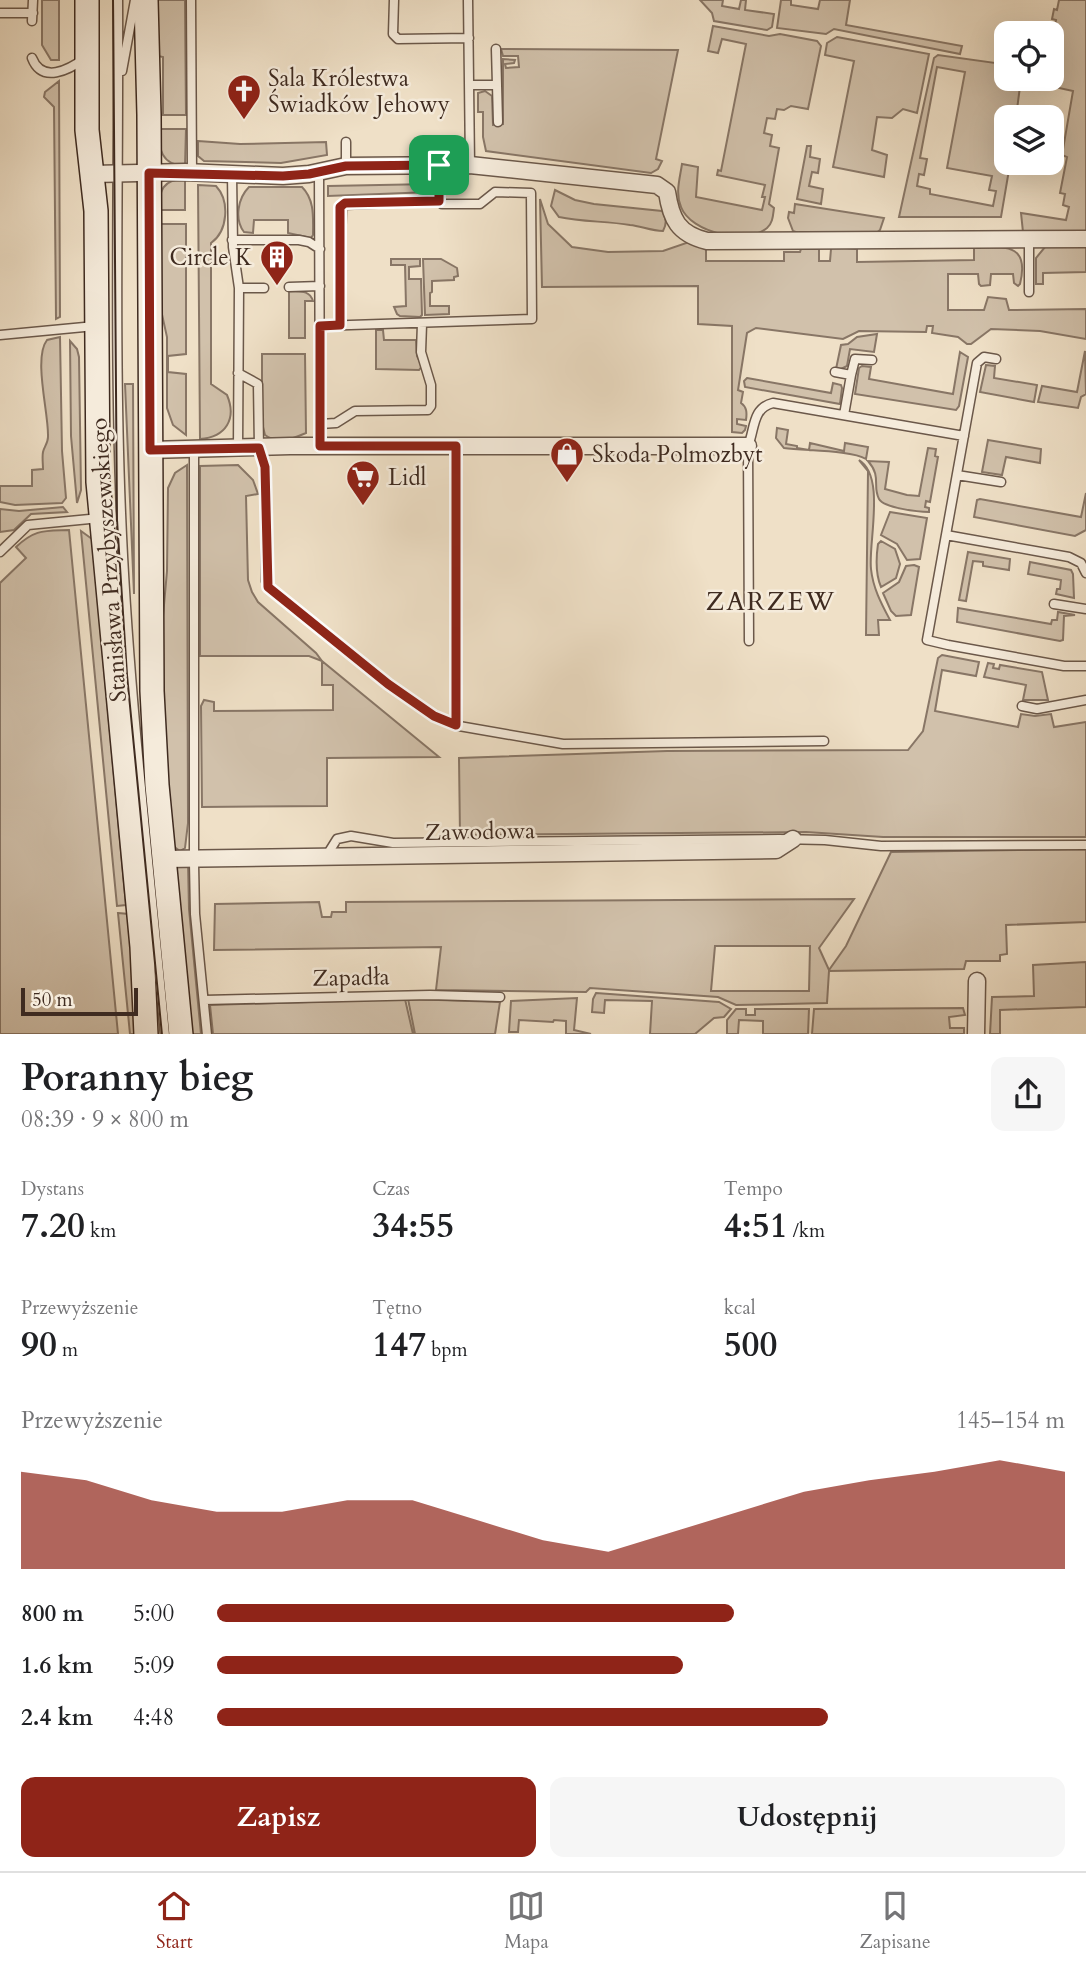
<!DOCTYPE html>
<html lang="pl">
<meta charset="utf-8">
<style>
:root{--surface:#fff;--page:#f6f6f6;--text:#202124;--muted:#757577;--line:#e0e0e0;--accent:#8f2418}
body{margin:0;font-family:Cardo,serif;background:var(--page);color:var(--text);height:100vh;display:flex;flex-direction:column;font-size:26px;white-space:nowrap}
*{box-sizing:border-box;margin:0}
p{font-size:23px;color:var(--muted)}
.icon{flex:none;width:38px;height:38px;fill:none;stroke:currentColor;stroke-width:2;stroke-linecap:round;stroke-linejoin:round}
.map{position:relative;height:1034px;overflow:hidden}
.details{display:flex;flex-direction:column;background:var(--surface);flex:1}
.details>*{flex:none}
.tools{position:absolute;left:994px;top:21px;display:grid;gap:14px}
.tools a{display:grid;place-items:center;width:70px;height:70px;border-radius:14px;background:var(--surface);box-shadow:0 7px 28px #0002;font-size:35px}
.scale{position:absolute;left:21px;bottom:18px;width:117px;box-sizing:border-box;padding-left:7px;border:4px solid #3f2b20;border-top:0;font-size:19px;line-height:24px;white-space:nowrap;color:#3f2b20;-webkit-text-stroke:5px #f5ebdb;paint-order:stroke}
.pin{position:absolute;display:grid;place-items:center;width:60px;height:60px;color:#fff;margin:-30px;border-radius:14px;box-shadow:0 4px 10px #0006}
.round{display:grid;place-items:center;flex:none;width:74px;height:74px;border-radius:14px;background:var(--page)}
.overview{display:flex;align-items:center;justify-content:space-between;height:119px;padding:0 21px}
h1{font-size:38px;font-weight:600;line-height:52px}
.stats{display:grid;grid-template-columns:repeat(3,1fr);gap:10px;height:119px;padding:7px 21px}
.stats div{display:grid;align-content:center}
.stats b{font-size:35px;font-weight:600}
.stats small{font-size:19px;font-weight:400}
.stats p{font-size:19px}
.chart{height:196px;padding:14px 21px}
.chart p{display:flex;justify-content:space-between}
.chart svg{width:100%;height:126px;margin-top:7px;fill:var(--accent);opacity:.7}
.action{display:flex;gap:14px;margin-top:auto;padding:14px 21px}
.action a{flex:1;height:80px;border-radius:14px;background:var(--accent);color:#fff;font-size:28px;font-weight:600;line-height:80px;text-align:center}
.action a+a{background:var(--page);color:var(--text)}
ul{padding:0 21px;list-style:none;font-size:23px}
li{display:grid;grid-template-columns:112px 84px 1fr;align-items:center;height:52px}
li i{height:18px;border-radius:9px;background:var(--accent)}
.tabs{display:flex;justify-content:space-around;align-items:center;height:98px;border-top:2px solid var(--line);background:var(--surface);font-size:19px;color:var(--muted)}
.tabs a{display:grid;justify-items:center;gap:4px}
.tabs .current{color:var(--accent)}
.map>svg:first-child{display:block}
.green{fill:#d1c1ab;stroke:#887666;stroke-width:2;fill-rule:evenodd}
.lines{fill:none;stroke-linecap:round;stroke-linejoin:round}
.service-casing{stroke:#6b584a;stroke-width:11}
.minor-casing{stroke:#6b584a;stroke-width:19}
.secondary-casing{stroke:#3f2b20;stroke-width:26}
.service{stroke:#f5ebdb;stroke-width:8}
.minor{stroke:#f5ebdb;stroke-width:16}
.secondary{stroke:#f5ebdb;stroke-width:23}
.tram{stroke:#3f2b20;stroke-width:2}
.route-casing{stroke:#fff;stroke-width:14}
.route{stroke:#8f2418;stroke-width:9}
.labels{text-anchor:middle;stroke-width:5;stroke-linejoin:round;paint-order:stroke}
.poi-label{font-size:23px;fill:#3f2b20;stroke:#f5ebdb;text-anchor:start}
.street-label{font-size:23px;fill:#3f2b20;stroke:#f5ebdb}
.quarter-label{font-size:26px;letter-spacing:2px;fill:#3f2b20;stroke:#f5ebdb}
</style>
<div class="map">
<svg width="1086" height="1035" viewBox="0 0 1086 1035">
<rect width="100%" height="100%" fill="#efe0c7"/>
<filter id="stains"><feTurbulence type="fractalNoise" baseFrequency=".00286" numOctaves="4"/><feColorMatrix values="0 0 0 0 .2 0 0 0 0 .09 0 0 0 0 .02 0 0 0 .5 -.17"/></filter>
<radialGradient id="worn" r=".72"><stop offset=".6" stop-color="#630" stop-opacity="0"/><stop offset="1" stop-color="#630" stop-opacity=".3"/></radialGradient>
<!-- green -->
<path class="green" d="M42,0H59V60H51L42,45Z
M158,0H185L186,115H163V57L158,56Z
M700,0H723L722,6L739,9L741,0H746L745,10L774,14L772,27L767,30L714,21L712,13Z
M781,0H791V5L818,9L820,0H850L846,25L962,46L960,54L834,29L826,34L777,28Z
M1059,0H1086V232H1023L1021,213L1066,220L1069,207L1063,205L1065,194L1060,193L1067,157L1062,155L1073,91L1041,84L1042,79H1052V40L1056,20L1052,19L1054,9L1057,10Z
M713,26L769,36L780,34L817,41L821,46L808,109L791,106L784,110L777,109L775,119L767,118L764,133L772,135L770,146L779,148L769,204L774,208C773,215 773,223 767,228C746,245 691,233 681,207C675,193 680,178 682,164L698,167L696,197L762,210L765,197H762L765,185L717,175L718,170L721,171L746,44L722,39L718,53L708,51Z
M837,37L929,54L917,113L903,109L892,118L877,117L872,150L887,155L884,177L833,167L854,61L825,55L827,43Z
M1006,46V79H1021L1016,117H1006V143L998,142L995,161L1010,164L1001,217H899L934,58L938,55L1002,64ZM937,67L965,72L947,168L992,176L989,190L996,191L993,206L930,194V189L917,186L919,174L924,175L927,159L920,158Z
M501,49L678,50L656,159L662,161L658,169L651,173L486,151L483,137V112H478V93L485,91L492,96L493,125L503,124V59L515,60L514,63L505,64L506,68L519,67L518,56H503Z
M59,81L60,317L56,319L54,107L44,97L45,92Z
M158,129H186L185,166C161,165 159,149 158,129Z
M198,141L240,144L326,142L327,155L281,163L204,161L198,156Z
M807,146H811L810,157L820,159L818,173L812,172L809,186L823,189L821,204L797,199Z
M185,179V210H157C160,191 162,179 185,179Z
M431,184V192L328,196V186Z
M198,185L216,186C230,201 228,231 211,243V384L227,395C237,419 226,437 200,439Z
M249,187H302C315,200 313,218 313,235L311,238L288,233V220H254L253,233L244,232C234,219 238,198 249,187Z
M555,190L575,200L594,204L662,211C667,218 667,224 663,231C651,231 641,226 630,225C606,221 582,222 559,217L551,206Z
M540,199L548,224L572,247L608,252L663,251L689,242L706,249V261H784V252H800L801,249H819V261H830L831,249L833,247L857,249V262L974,260V247C1005,247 1030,243 1020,284L1018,286L1014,283L1013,274H991L990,285L981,286L979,284L978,274H948V310H984L988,297L1006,299L1009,310L1086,309V339L1040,331L991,329L971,344H967L958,337L932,333L933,326H927L926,332L859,331L843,339L756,328L747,333L738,390L743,392L741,403C747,407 747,413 746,420L737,419V424L746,426L745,430L742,433L732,432V326L698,324V286L542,287Z
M795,204L884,218L880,230L875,234H801L793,231L788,218L789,212L794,213Z
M159,224H186V354L168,356V372L186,374V435L173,425L167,408V337L159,301Z
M1045,247H1086V272L1043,273V284H1036V258Z
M391,259H420V266L409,267V279H421L422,315L420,317L400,316L397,314L394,307L406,306L405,265H391Z
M423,259H441L457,268L458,276L454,277V280L432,281V292L430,293V306H449V314L425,315Z
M289,291C299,292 309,289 313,301H305V338H289Z
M376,330H383L384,340H416L417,356L422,366L419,370L376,369Z
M877,334L874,352L850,349L847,366L841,369H836L841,345L848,344L857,337Z
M60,337L62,451L66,498L62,503L15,505L0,502V486H32V470L43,469C43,464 42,457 43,452C44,447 48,443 48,437C49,414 33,358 47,340Z
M70,341L77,349L79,357L81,490L77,503L71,436Z
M1085,351L1086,394L1081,397L1078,408L1038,402L1042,386L1077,392Z
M960,352L968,357L959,406L956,410L855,394L859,368L862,366L871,367L869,379L953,394Z
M262,354H305L306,433C292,439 278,445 265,435L262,423Z
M986,365L995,366L994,378L1037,385L1034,402L980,392Z
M747,378L831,393L833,383L841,385L842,388L840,404L745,387L744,381Z
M125,384H133L134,594Z
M777,428L788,430L786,444L797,446V448L809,450L810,443L844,451L845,443L868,447L866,459C851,450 805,451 784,448L776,438Z
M988,440L1041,449L1040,463L1006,457L1002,475L982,472Z
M928,448L936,449L935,456L938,457L930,502L926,501L925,507L929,508V512C919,512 884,508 879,499C872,486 882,477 868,461L889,462L885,489L907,495L919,496Z
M859,460C886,476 868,543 871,569C873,588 881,603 890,620H878L879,635H866L868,471Z
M187,465L188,823L185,848L180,851L173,846L166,784L161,639L167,571L168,488L175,473Z
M238,465L253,480L258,494L246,496L248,580L252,592L258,602L316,653L322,661L439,757L327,758V806L202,807L201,706L204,700L214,702V711L333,710V685H322V661L309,656H200V466Z
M1086,493V530L1075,536L974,517L977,500L980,499L1081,517Z
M63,507L67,512L31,514L14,530L0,532V509L19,511Z
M890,512L927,518L920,559L907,560L897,544L881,535Z
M69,530L118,1034H0V583L26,558L16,547C35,529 44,531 69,530Z
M81,531L92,539L126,905L117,906Z
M881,541L895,549L900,564L896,578L881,587C875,573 876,558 878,544Z
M968,552L1010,559L1009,570L983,566V562L973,561L966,601L959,600Z
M1030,562L1071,570L1073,574L1074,598L1056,594L1057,589H1060L1061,580L1028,574Z
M914,565L919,567L911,615L896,616L891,611L883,593L899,582L906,566Z
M958,608L1051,624L1052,620H1057L1058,612L1075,615L1064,616L1063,640L1060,641L957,622Z
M942,655L979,662L976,676L942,670L935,711L1018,727L1021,714L1035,716L1051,714L1054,727L1086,722V837H883L806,832L460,835L459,758L667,751L908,750L923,731L938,658Z
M988,663L994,664L993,668L999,669L1000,665L1042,672L1048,700H1023L1026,685L984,677Z
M1086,849V922L1006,925L1007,954L1000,955V961H966L964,969L829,971L827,1003L736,1005L718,997L590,988L586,992L436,990L441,947L214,950L215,904L319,902L322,917H331L332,912H346V902L854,899L819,948L829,970L846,946L891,852ZM715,946H810L809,991H711Z
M188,863L189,909L201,1034H191L176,868Z
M118,913L129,914L137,1034H130Z
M1086,962V1007L1000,1010V1034H990L992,997L1034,996L1033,965Z
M596,993L719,1002L731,1009L724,1017L714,1018L695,1034H650L652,1001L605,1000L604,1013L592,1012L593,999Z
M577,998L574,1030L591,1034H566V1021L554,1020L553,1022L519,1020L518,1032H509L511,1001Z
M405,999L413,1034H213L210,1005Z
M408,999L500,1002L495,1034H415Z
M963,1008L965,1015L949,1017L950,1028H964V1034H812L814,1009Z
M736,1009H746V1015H755V1009H809L808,1034H763V1021L739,1020L738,1034H727V1020Z"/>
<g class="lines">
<!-- service casing -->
<g class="service-casing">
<path id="service" d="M118,0C119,171 114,342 121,513C128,687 149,861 165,1035
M191,0L192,173
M394,0L393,34L398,39L469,38
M468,0L470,165
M0,13H33
M32,21L33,0
M32,58C42,84 69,70 85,58
M122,71L135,0
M469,85H497L496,49
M497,85L498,122
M346,142V166
M319,172L320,446
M232,174L233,247L239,288L238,449
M232,240H299L309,242L320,249
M289,287L320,286
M239,288H264
M1029,292V240
M339,325L342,205L439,201
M320,326L532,319L531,193L495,192L480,204H442L439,201V165
M0,335L95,326
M996,359L984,357L977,363L927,640L948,645L1064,666H1086
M835,372L851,375L844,415
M238,373L258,384L259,448L264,460L266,494V581L268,587L388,684L434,716L459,726L563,744L824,741
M851,375L855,359L872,360
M320,424L336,423L355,411L428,410L431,406V385L421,352L422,324
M456,446V725
M194,449V863L195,914L207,1035
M957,475L1001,482
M946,535L1069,557L1081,563L1086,573
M0,552L28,525L100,518
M1054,604L1086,609
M749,641L748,446C755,429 752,408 773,403L964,436
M1022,706L1037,709L1086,700
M327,855L337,839L351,836L393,843L779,839L825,840L881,846L1086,845
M204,1000L430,995L500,997"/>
</g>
<!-- minor casing -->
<g class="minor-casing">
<path id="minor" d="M92,174L185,172L283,176L309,174L346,166L470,165L657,185L667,192C671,219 678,234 707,241L1086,239
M150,450L290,446H748
M164,859L776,850L793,839
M976,1035L977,981"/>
</g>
<!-- secondary casing -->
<g class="secondary-casing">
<path id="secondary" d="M87,0V130L96,211L98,482L142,947L146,1035
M146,0L149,115L152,691L157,785L181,1035"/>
</g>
<!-- service -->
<use href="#service" class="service"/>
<!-- minor -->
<use href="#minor" class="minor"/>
<!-- secondary -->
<use href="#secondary" class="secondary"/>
<!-- tram -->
<path class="tram" d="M113,0L117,520L127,675L162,1035"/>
</g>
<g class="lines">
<!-- route casing -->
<g class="route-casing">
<path id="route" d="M439,165V201L345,203L340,207V325L320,326V446H456V725L434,716L388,684L268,587L265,467L259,448L150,450L149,173L283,176L309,174L346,166Z"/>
</g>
<!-- route -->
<use href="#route" class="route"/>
</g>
<!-- icons -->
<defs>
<g id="church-pin" transform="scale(1.75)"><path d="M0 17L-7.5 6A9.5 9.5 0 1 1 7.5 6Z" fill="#8f2418" stroke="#f5ebdb"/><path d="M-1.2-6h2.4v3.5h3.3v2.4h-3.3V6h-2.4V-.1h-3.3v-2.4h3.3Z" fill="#fff"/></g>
<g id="building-pin" transform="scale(1.75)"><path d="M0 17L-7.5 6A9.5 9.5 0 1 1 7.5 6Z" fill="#8f2418" stroke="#f5ebdb"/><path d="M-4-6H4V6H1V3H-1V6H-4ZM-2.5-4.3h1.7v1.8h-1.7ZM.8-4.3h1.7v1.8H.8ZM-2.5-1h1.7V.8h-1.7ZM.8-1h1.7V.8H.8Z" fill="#fff"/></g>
<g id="shop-pin" transform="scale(1.75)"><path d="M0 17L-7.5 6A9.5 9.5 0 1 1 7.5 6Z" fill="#8f2418" stroke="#f5ebdb"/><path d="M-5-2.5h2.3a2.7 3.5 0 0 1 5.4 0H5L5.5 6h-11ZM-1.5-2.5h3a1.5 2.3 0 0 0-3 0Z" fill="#fff"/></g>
<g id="supermarket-pin" transform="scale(1.75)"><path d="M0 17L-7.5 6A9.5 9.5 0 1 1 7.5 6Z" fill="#8f2418" stroke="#f5ebdb"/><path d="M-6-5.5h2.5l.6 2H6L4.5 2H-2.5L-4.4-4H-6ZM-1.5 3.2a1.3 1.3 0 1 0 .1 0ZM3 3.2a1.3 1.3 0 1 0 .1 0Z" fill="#fff"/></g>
</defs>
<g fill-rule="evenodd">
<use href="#church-pin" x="244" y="91"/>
<use href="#building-pin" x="277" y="257"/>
<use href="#shop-pin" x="567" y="454"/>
<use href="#supermarket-pin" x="363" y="477"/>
</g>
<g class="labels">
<!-- poi labels -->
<g class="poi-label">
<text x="268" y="86">Sala Królestwa<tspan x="268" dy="26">Świadków Jehowy</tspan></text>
<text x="252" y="265" text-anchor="end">Circle K</text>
<text x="592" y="462">Skoda Polmozbyt</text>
<text x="388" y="485">Lidl</text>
</g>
<!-- street labels -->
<g class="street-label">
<text transform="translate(108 560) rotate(-94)" y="8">Stanisława Przybyszewskiego</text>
<text transform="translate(480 831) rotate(-1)" y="8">Zawodowa</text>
<text transform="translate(351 977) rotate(-1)" y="8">Zapadła</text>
</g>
<!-- quarter labels -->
<g class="quarter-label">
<text x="771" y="610">ZARZEW</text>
</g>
</g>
<rect width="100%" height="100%" filter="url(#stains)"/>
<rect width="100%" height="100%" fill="url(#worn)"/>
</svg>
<div class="tools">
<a><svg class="icon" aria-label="locate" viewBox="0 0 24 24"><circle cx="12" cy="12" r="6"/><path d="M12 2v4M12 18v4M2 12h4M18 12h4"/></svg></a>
<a><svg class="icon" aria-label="layers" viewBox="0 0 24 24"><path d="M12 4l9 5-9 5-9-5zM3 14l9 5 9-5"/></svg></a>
</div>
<div class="scale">50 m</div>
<div class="pin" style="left:439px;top:165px;background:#1e9e55"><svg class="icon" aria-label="arrive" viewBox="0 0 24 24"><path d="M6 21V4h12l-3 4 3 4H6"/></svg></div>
</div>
<section class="details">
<div class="overview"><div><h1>Poranny bieg</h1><p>08:39 · 9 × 800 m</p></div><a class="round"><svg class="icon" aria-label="share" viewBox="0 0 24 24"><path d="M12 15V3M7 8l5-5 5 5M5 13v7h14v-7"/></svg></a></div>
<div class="stats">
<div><p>Dystans</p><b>7.20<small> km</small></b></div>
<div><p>Czas</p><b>34:55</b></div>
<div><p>Tempo</p><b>4:51<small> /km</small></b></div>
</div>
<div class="stats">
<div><p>Przewyższenie</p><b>90<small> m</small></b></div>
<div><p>Tętno</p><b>147<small> bpm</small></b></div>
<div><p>kcal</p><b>500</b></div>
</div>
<div class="chart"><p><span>Przewyższenie</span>145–154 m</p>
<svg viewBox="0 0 160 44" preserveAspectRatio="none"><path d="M0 44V10L10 13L20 20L30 24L40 24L50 20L60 20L70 27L80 34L90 38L100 31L110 24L120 17L130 13L140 10L150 6L160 10V44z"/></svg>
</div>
<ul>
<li><b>800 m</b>5:00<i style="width:61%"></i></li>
<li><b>1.6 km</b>5:09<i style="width:55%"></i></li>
<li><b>2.4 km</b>4:48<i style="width:72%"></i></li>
</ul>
<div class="action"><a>Zapisz</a><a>Udostępnij</a></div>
</section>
<nav class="tabs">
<a class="current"><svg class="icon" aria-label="home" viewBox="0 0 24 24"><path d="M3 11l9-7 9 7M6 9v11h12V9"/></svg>Start</a>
<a><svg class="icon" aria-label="map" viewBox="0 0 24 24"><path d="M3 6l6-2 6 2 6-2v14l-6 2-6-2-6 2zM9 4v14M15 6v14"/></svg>Mapa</a>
<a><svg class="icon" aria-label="saved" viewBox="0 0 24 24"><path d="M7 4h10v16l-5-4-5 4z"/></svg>Zapisane</a>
</nav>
